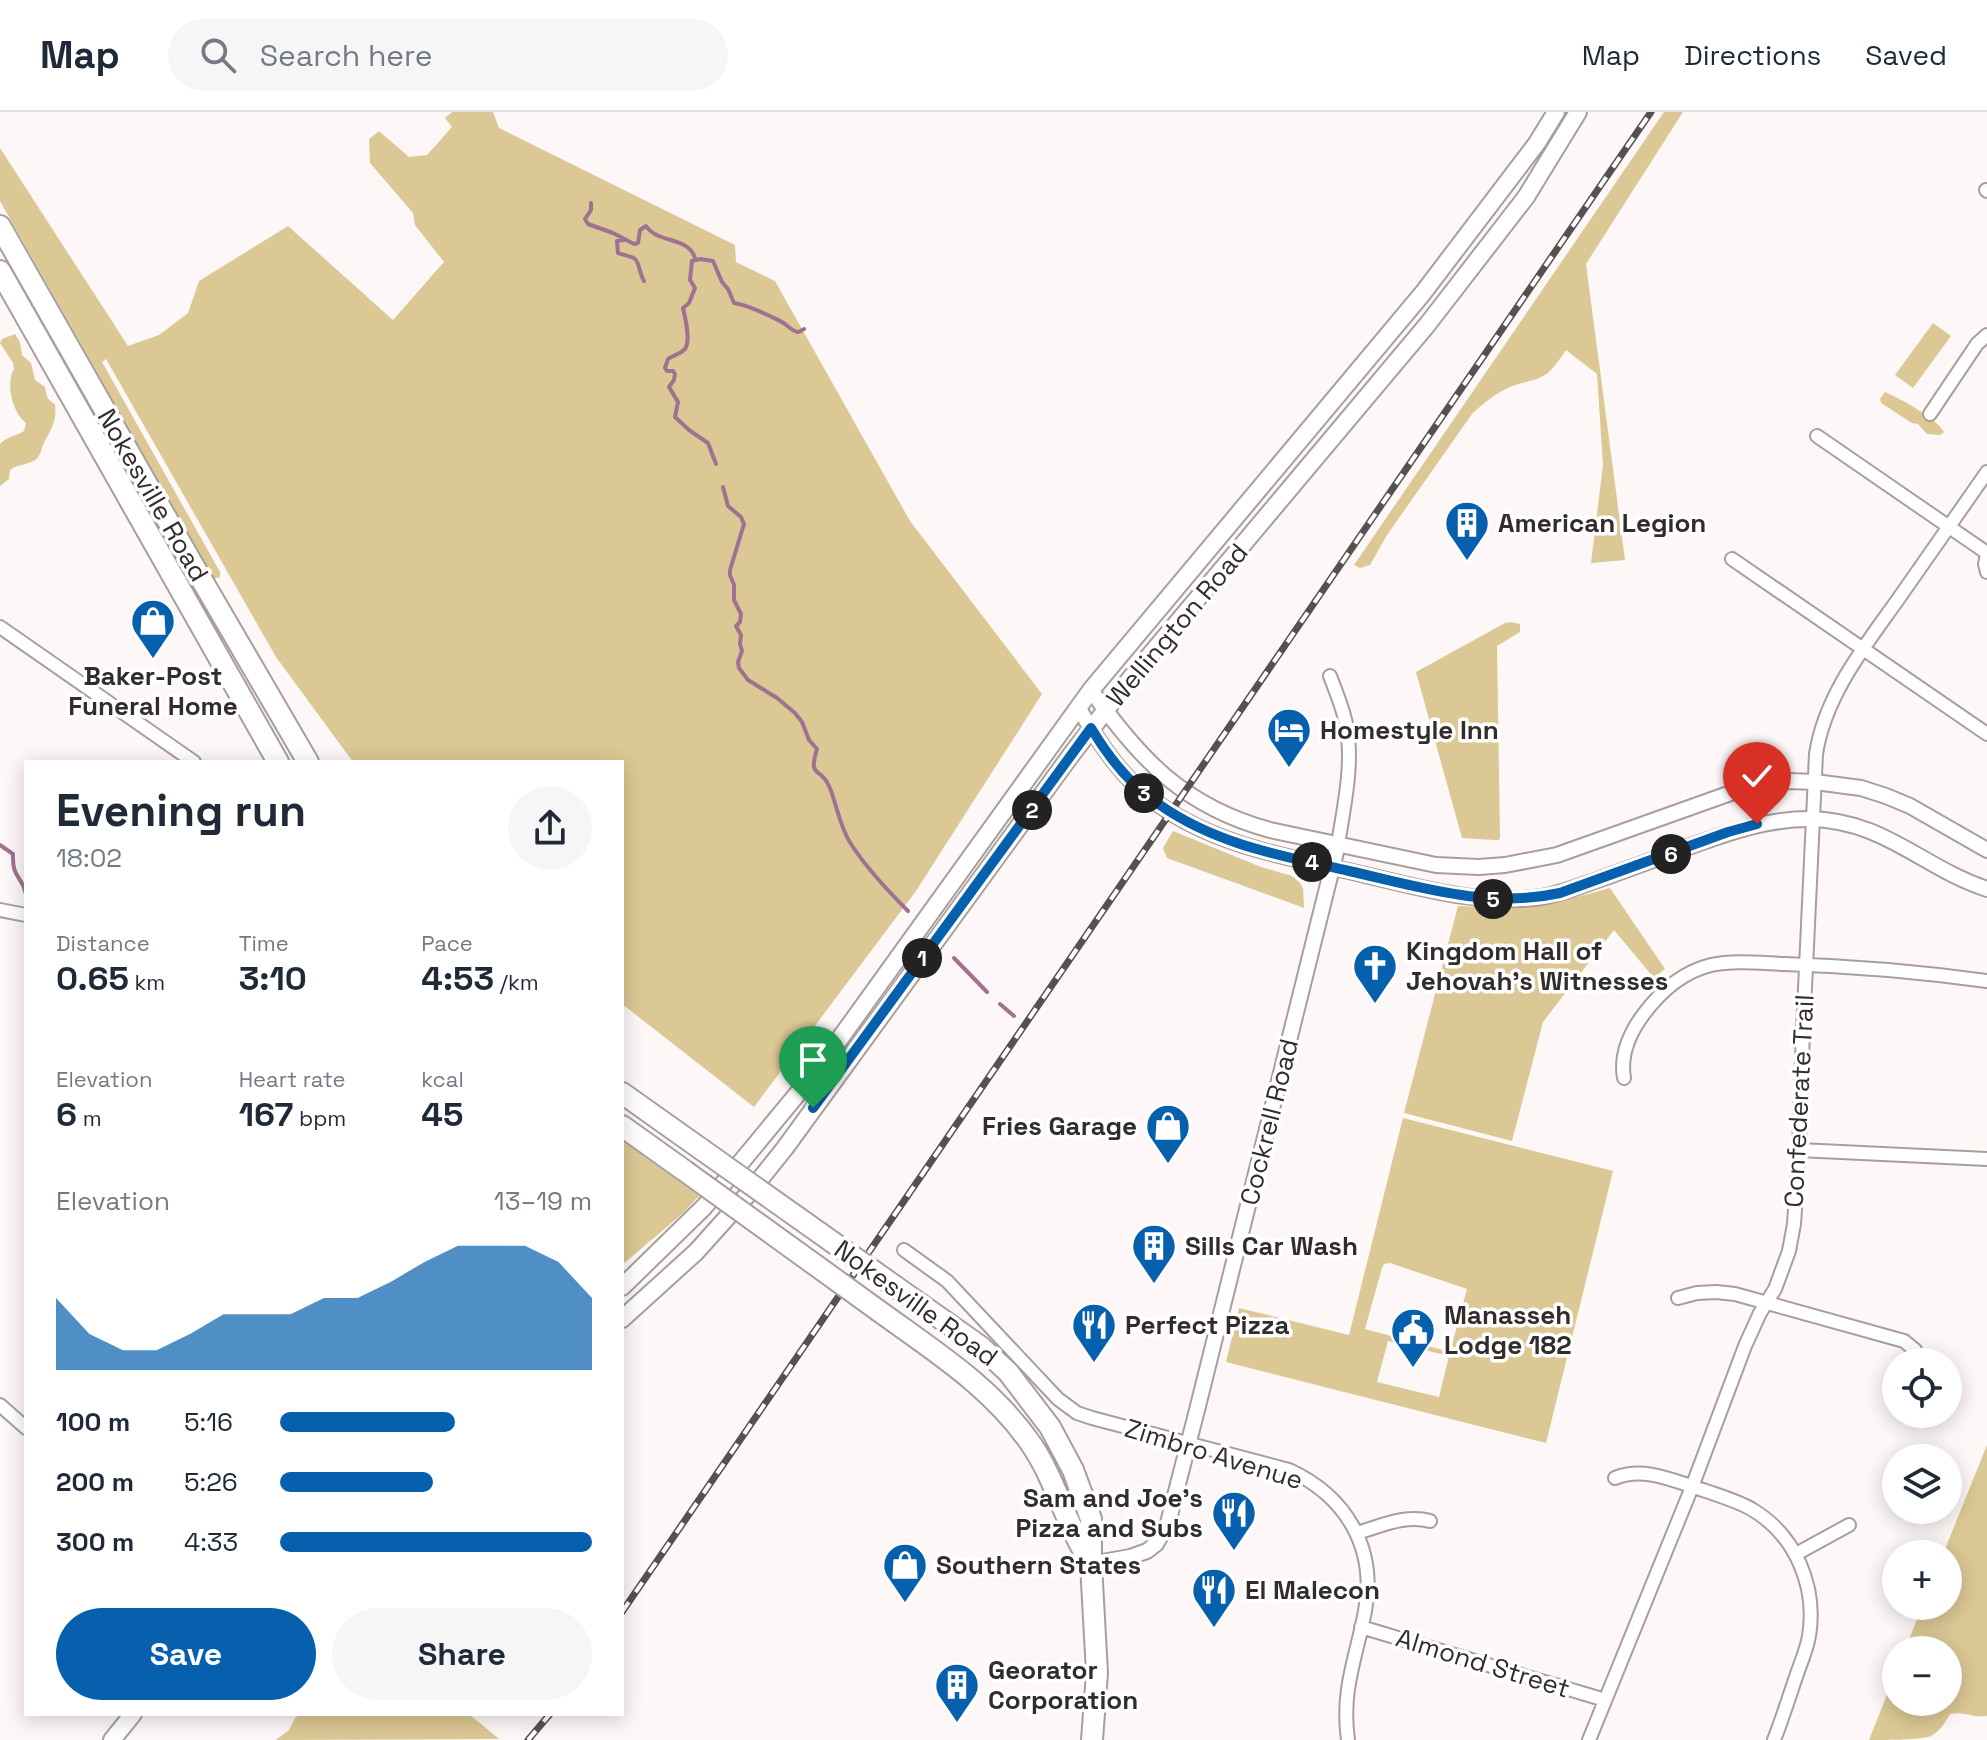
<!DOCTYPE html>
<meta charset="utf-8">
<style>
:root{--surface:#fff;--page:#f6f6f7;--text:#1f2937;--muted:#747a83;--line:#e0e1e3;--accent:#0660ad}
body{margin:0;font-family:"Space Grotesk",sans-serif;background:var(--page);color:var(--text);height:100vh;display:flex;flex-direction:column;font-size:30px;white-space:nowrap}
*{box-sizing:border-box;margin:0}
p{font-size:26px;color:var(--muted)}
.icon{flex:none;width:44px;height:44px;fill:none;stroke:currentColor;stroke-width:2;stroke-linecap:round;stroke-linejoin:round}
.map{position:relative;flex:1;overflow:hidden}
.details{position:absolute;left:24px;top:648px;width:600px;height:956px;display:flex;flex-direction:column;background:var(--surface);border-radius:0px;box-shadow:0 4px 20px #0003}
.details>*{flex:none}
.buttons{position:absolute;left:1882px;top:1236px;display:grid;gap:16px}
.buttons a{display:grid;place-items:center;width:80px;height:80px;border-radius:50%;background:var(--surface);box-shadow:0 4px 20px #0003;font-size:40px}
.pin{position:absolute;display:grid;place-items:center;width:68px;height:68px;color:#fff;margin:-82px -34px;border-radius:50% 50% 50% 0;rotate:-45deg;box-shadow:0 0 8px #0007}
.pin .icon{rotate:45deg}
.km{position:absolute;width:40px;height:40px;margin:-20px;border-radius:50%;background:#222;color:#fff;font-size:22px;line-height:40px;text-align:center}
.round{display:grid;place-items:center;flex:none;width:84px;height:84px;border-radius:42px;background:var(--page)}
.summary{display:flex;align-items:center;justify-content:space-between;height:136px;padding:0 32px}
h1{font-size:44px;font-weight:600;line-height:60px}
.figures{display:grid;grid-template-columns:repeat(3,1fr);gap:12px;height:136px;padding:8px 32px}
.figures div{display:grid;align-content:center}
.figures b{font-size:34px;font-weight:600}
.figures small{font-size:22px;font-weight:400}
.figures p{font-size:22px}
.chart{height:224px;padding:16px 32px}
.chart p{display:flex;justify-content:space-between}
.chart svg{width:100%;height:144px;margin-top:8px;fill:var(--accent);opacity:.7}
.button{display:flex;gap:16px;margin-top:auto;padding:16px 32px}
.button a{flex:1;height:92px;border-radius:48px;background:var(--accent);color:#fff;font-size:32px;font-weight:600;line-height:92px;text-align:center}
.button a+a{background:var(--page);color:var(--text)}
ul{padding:0 32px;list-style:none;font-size:26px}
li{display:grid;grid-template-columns:128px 96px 1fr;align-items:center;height:60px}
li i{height:20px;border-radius:10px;background:var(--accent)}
header{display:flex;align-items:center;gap:48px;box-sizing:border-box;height:112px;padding:0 40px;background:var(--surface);border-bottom:2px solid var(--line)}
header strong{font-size:38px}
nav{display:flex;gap:44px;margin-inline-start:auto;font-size:28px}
.search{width:560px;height:72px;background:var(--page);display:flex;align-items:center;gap:20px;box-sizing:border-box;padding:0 28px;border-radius:44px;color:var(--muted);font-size:30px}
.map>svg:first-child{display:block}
.green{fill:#dbc894;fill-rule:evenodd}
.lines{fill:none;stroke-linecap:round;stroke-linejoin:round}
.stream{stroke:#a07292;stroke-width:4}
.minor-casing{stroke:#aa9e9c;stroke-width:16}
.tertiary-casing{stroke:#aa9e9c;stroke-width:18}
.secondary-casing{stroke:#aa9e9c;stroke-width:20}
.trunk-casing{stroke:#aa9e9c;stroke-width:24}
.minor{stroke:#fff;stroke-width:12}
.tertiary{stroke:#fff;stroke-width:14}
.secondary{stroke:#fff;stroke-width:16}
.trunk{stroke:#fff;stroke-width:20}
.rail-casing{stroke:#565150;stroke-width:7}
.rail{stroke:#fff;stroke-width:4;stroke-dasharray:12;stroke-linecap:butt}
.trunk-bridge-casing{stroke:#aa9e9c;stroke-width:24;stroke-linecap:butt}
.trunk-bridge{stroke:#fff;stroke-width:20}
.route-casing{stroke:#fff;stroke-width:16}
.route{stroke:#0660ad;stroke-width:10}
.labels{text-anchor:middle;stroke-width:7;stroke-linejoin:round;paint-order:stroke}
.street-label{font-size:26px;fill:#322d2c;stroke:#fff}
.poi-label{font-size:26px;font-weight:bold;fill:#322d2c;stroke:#fff;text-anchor:start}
</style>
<header>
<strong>Map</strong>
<div class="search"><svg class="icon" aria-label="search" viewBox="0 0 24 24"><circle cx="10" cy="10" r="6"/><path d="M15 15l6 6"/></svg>Search here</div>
<nav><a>Map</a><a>Directions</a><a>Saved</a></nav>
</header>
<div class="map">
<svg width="1987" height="1628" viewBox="0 0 1987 1628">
<rect width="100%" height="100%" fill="#fdf8f7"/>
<!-- green -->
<path class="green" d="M452,0H493L499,16L735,133L736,150L775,169L910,409L1042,582L916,779L754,995L622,892V650H353L276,545L106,247L102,250L220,460V465L214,467L0,89V36L128,234L159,223L188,201L199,169L288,114L393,208L444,150L415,113L413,101L370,51L369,27L379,19L409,45L427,43L452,15L445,6Z
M1664,0H1683L1586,152L1625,448L1591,451L1603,353L1597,262L1566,238C1561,245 1556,253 1550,259C1538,270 1522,269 1508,276C1494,282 1483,292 1472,302L1387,423L1370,453L1360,456L1354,453Z
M1933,211L1951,224L1913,276L1895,263Z
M15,222L20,230L22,243L31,251L35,268L45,275C46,283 47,288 55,292C57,311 51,316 44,331C41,336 41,345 35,348C27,353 18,352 10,358L9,367L0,374V332C10,323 14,325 24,319L26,311C13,302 5,271 14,257L13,251L0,231L2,227Z
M1885,280C1901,287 1936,306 1944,320L1940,323L1927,322L1918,312L1912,311L1881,291L1880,287Z
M1510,510L1520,512V520L1497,534L1500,725L1499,728H1495L1462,726L1416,560L1505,511Z
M1173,719L1261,755L1292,764L1300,771L1303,776L1304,796L1167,746L1163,736Z
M1610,776L1665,857L1654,866L1614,818L1543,910L1512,1029L1404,1001L1458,794C1511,798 1560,791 1610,776Z
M1403,1006L1613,1059L1546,1331L1226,1250L1239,1196L1349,1223ZM1390,1151L1467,1177L1450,1240L1365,1217L1382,1156L1384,1152ZM1388,1229L1449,1244L1439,1285L1377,1270Z
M622,1028L699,1084L682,1102L622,1153Z
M1987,1333V1604C1972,1606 1966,1599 1950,1602C1945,1611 1938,1622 1928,1625C1913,1628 1884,1628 1869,1628L1896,1560V1590H1948V1538H1905L1922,1494H1948V1442H1943Z
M301,1602H469L499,1627L276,1628L289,1618L295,1606Z"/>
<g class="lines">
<!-- stream -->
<path class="stream" d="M591,91V98L585,107L588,112L613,121L634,132L638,131L640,118L646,114C658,132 688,124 695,146
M624,128L617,129L618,141C622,143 632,144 635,147C639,150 640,163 644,169
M716,352L708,331L689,318L675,305L678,290L669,275L674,268L675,262L673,259H667L665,256L668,247C672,244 682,241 685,237C691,228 685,205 683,196L689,191L695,176L690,168L692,149L700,147L713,149L722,170L728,177L734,191C749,193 768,203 782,210C787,213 793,220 798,220C800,220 802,218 804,217
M723,375L728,394L741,405L744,412L730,458V463L734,473V488L741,502L740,510L736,514L741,523L740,532L742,539L738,550L739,556L748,568L777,586L795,601L802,610L809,628L817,637C808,667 820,654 829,674C837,692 839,714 851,732C867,757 887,778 908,799
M0,733L13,742C12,767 22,763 26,782
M954,846L987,880
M1000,892L1014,904"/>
<!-- minor casing -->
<g class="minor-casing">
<path id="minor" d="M1986,78L1987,79
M1930,302L1977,232L1987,223
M1817,324L1987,441
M1987,442L1985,452L1987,460
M1732,447L1987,622
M0,515L194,650
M1330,564C1336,580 1343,596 1346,612C1354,651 1344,694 1338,732
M0,798L26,803
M1624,966C1620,943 1629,922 1643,903C1660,880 1682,860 1711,853C1734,848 1760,851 1784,852C1852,854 1920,860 1987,869
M1799,1038L1987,1047
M904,1138L947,1169L1058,1287L1077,1301L1092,1306L1289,1358C1346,1384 1377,1436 1365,1499C1356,1547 1341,1578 1348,1628
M1678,1186L1697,1181L1716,1180L1735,1182L1904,1229L1915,1238L1919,1249
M0,1293L26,1316
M1615,1366C1644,1354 1674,1369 1703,1378C1720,1384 1738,1389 1753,1398C1796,1424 1817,1475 1809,1524C1807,1536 1802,1548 1798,1559C1790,1582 1783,1605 1774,1628
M1357,1421C1381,1414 1406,1402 1430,1409
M1796,1442L1849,1413
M1361,1515L1605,1588
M1589,1628L1692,1375L1745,1234L1760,1201L1775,1177L1789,1139L1794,1112L1799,1038L1803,919L1816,642C1825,583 1865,534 1899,486C1928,444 1958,402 1987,360"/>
</g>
<!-- tertiary casing -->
<g class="tertiary-casing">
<path id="tertiary" d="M1091,578C1140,648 1185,695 1270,718L1436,753L1479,755L1505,753L1557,743L1742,677L1789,669L1815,670L1861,676L1886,684L1910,694L1987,738
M1078,595C1100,632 1122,667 1158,692C1217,734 1288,745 1357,761C1418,775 1479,794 1542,785C1564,781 1585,772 1606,765C1634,755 1663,744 1691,734C1730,720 1767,707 1809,707C1884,708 1921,755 1987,777
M1091,1452L1130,1445L1147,1439L1156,1432L1168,1411L1197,1298L1338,732"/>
</g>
<!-- secondary casing -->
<g class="secondary-casing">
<path id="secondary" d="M622,1175L704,1095L818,957L1091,578L1423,181L1537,31L1556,0
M622,1207L696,1140L749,1081L785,1036L1071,643L1130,567L1427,213L1526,85L1578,0
M112,1628L133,1602"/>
</g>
<!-- trunk casing -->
<g class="trunk-casing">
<path id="trunk" d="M0,114L189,446L308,650
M0,159L278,650
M622,981L701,1037
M622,1014L685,1059
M896,1175L981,1235L1008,1260L1050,1315L1073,1358L1091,1407V1452L1097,1561L1092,1628
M879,1199C934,1239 992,1275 1031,1332C1049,1358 1058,1387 1072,1416C1077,1427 1083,1438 1089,1448"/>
</g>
<!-- minor -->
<use href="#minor" class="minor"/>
<!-- tertiary -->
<use href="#tertiary" class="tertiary"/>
<!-- secondary -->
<use href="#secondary" class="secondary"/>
<!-- trunk -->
<use href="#trunk" class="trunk"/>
<!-- rail casing -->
<g class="rail-casing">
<path id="rail" d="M622,1500L1651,0
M528,1628L550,1602"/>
</g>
<!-- rail -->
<use href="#rail" class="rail"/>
<!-- trunk-bridge casing -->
<g class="trunk-bridge-casing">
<path id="trunk-bridge" d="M701,1037L896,1175
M685,1059L879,1199"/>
</g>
<!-- trunk-bridge -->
<use href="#trunk-bridge" class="trunk-bridge"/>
</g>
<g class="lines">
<!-- route casing -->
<g class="route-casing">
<path id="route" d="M813,996L1091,616C1109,646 1131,674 1160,693C1217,733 1283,744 1349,759C1420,775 1487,797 1560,781L1728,720L1757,712"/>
</g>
<!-- route -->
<use href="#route" class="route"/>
</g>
<!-- icons -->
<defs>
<g id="building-pin" transform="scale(2.3)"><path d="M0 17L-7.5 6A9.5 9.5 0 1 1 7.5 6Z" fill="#0660ad" stroke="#fff"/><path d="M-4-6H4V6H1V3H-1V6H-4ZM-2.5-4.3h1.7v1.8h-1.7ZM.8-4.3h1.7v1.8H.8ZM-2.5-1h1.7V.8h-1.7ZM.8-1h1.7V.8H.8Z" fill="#fff"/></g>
<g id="shop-pin" transform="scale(2.3)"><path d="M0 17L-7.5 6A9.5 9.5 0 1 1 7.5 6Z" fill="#0660ad" stroke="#fff"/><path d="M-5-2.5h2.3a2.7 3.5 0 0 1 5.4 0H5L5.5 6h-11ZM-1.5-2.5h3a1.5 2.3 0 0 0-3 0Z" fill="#fff"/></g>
<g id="hotel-pin" transform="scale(2.3)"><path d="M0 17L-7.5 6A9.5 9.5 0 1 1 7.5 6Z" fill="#0660ad" stroke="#fff"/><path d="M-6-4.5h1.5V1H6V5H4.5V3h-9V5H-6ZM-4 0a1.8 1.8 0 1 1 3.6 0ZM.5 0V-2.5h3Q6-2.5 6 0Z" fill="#fff"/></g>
<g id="church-pin" transform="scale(2.3)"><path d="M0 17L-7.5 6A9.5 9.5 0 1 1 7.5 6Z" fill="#0660ad" stroke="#fff"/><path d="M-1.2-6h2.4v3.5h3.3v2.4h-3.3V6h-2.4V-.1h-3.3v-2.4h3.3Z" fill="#fff"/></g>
<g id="restaurant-pin" transform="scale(2.3)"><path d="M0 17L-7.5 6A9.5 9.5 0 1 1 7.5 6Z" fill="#0660ad" stroke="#fff"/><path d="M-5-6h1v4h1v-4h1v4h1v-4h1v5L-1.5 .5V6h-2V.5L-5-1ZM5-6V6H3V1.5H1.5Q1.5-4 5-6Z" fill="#fff"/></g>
<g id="civic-pin" transform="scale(2.3)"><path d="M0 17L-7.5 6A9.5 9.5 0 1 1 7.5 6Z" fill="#0660ad" stroke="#fff"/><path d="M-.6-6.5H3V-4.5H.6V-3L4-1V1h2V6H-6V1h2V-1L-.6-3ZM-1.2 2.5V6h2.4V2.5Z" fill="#fff"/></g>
</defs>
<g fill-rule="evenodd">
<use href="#building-pin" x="1467" y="411"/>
<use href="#shop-pin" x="153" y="509"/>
<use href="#hotel-pin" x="1289" y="618"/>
<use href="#church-pin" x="1375" y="854"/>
<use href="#shop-pin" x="1168" y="1014"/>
<use href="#building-pin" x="1154" y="1134"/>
<use href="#restaurant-pin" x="1094" y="1213"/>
<use href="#civic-pin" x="1413" y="1218"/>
<use href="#restaurant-pin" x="1234" y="1401"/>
<use href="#shop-pin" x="905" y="1453"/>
<use href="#restaurant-pin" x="1214" y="1478"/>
<use href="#building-pin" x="957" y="1573"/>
</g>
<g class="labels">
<!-- street labels -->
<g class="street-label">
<text transform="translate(153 383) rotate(60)" y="9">Nokesville Road</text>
<text transform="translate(1177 513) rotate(-50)" y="9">Wellington Road</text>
<text transform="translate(1799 989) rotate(-87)" y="9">Confederate Trail</text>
<text transform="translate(1269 1010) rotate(-76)" y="9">Cockrell Road</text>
<text transform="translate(916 1191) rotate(36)" y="9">Nokesville Road</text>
<text transform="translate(1214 1342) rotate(17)" y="9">Zimbro Avenue</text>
<text transform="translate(1483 1551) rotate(17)" y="9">Almond Street</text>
</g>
<!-- poi labels -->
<g class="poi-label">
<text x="1498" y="420">American Legion</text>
<text x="153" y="573" text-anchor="middle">Baker-Post<tspan x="153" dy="30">Funeral Home</tspan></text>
<text x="1320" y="627">Homestyle Inn</text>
<text x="1406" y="848">Kingdom Hall of<tspan x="1406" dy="30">Jehovah's Witnesses</tspan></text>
<text x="1137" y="1023" text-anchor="end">Fries Garage</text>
<text x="1185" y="1143">Sills Car Wash</text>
<text x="1444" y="1212">Manasseh<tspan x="1444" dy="30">Lodge 182</tspan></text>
<text x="1125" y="1222">Perfect Pizza</text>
<text x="1203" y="1395" text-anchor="end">Sam and Joe's<tspan x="1203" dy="30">Pizza and Subs</tspan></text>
<text x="936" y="1462">Southern States</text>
<text x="1245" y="1487">El Malecon</text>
<text x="988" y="1567">Georator<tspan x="988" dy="30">Corporation</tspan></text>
</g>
</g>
</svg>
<div class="buttons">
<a><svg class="icon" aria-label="locate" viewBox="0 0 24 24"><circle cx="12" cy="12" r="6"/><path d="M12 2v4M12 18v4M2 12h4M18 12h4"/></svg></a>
<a><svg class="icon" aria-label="layers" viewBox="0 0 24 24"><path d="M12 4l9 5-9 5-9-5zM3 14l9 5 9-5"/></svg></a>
<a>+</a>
<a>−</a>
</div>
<div class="pin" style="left:813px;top:996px;background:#1e9e55"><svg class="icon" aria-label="arrive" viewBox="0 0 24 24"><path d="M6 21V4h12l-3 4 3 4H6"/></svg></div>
<div class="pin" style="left:1757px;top:712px;background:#d93025"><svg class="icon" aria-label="check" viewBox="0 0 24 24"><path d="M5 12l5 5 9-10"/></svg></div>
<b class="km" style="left:922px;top:846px">1</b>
<b class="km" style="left:1032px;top:698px">2</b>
<b class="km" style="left:1144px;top:681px">3</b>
<b class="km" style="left:1312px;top:750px">4</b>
<b class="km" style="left:1493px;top:787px">5</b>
<b class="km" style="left:1671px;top:742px">6</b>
<section class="details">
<div class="summary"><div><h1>Evening run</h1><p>18:02</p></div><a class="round"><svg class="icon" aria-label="share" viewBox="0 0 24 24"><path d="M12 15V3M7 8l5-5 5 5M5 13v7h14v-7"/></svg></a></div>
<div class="figures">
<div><p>Distance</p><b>0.65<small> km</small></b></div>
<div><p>Time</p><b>3:10</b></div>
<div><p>Pace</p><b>4:53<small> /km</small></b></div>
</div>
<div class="figures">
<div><p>Elevation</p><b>6<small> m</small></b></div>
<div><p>Heart rate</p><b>167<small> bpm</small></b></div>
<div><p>kcal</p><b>45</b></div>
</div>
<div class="chart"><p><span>Elevation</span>13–19 m</p>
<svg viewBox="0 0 160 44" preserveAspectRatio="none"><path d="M0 44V22L10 33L20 38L30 38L40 33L50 27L60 27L70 27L80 22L90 22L100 17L110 11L120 6L130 6L140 6L150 11L160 22V44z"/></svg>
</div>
<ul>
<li><b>100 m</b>5:16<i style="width:56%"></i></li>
<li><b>200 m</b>5:26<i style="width:49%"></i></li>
<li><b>300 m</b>4:33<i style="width:100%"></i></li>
</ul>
<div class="button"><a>Save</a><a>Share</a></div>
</section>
</div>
